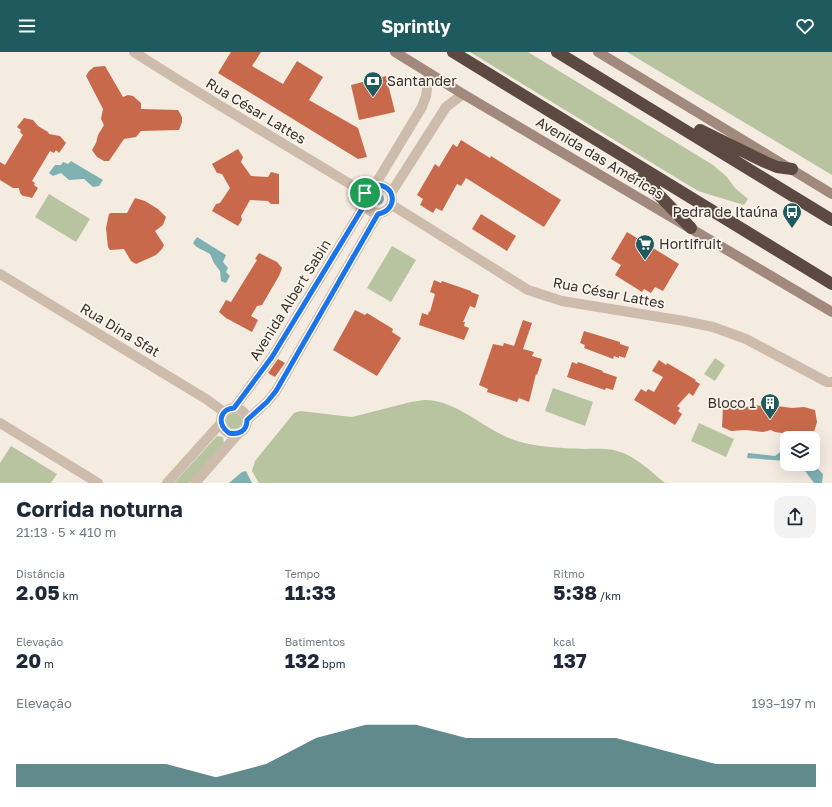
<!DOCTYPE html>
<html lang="pt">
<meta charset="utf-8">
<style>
:root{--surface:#fff;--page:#f2f2f3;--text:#1f2937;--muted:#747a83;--accent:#1f5a5e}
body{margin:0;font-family:"Golos Text",sans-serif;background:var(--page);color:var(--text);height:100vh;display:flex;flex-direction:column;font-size:15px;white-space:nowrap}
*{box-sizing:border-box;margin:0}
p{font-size:13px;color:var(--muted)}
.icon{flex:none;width:22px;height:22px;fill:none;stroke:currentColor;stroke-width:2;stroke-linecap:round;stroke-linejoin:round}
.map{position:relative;height:431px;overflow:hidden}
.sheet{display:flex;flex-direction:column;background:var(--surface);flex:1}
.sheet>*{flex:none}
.tools{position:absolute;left:780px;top:379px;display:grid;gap:8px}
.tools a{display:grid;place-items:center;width:40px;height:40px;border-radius:8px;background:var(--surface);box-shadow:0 4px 16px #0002;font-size:20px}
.pin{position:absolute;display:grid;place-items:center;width:34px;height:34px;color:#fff;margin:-17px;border:2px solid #fff;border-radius:50%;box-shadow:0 1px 4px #0007}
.round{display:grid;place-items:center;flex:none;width:42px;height:42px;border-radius:12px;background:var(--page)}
.head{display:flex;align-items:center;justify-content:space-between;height:68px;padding:0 16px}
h1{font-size:22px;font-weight:700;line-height:30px}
.metrics{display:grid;grid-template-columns:repeat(3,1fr);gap:6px;height:68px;padding:4px 16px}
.metrics div{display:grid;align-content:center}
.metrics b{font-size:20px;font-weight:700}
.metrics small{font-size:11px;font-weight:400}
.metrics p{font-size:11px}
.chart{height:112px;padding:8px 16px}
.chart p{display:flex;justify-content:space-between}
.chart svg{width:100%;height:72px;margin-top:4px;fill:var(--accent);opacity:.7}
header{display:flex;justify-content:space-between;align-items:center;height:52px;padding:0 16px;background:var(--accent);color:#fff;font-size:18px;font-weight:700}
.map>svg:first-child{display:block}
.green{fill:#b8c4a0}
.water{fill:#7fb0b2}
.building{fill:#c8694b}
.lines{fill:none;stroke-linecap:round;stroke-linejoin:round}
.street{stroke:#cdbbac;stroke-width:10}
.secondary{stroke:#a18a7d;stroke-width:10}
.highway{stroke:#5c4a42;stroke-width:12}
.route-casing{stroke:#fff;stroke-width:8}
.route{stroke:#1a73e8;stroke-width:5}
.labels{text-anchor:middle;stroke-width:3.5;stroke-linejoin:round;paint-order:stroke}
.poi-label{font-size:14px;fill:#3b302b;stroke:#fbf5ee;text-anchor:start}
.street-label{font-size:14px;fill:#3b302b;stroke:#fbf5ee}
</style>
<header><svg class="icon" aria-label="menu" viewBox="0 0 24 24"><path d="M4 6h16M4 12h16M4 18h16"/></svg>Sprintly<svg class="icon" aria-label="heart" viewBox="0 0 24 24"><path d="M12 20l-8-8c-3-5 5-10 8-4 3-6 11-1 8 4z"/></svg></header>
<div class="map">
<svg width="832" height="431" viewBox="0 0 832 431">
<rect width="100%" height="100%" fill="#f4ebe1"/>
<!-- green -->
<path class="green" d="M470,0H528L713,113L727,125L735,136L748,147L744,153L698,139Z
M627,0H832V123Z
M49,142L90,167L76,190L35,165Z
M392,194L416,208L391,250L367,236Z
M715,306L725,313L715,329L704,322Z
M553,336L593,350L585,374L545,359Z
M424,348C454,347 482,375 509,386C529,395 562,396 584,397C595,397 607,396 617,399C636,404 651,420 665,431H259L252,419L255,409L294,361L300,359L352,365L411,350Z
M226 369a8 8 0 1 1 16 0a8 8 0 1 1-16 0Z
M699,371L734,387L726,405L691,389Z
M217,384L223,385L224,391L189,431H174Z
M11,394L57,422L51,431H0V411Z"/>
<!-- water -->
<path class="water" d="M71,109L103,128L99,134L93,135L84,127L69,128L61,121L53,124L49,121L55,113H61L63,110L68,112Z
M372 147a6 6 0 1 1 12 0a6 6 0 1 1-12 0Z
M197,185L226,203L223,210L228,216L226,220L230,224L226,231L221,229L220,219L214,211L210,202C204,198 197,197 193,191Z
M780,400L787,401V409L747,406L748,401L775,404Z
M813,406L817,416L823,422L822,431H814L805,419L796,412H813Z
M246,419L252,431H229L242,420Z"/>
<!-- building -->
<path class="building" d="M231,0H261L252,14L283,32L297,9L323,25L309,48L358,76L367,105L358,107L218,21Z
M105,14L123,45L128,43L133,44L141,51V57L178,58L182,65V70L179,78L141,79L136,85L124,87L109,109H104L97,105L92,98L96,91L98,83L104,73L101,67L103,57L86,24L89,19L94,15Z
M386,24L395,60L359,68L351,33Z
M24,66L33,68L38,74L48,80L49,82L60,84L66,91L59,101L56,98L54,101L50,99L32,129L35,131L34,133L38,136L32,146L29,145L23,144L20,141L19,136H13L0,128V110L5,113L23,83L20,80L21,78L17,75Z
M461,88L490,106L491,104L561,148L544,175L466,126L461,134L457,132L442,159L436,156L433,161L420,153L423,147L417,143L435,112L439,115L453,92L457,95Z
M238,97L243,105L241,110L251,124L268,125L271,120L279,122V152H271L268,149L250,148L241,164L242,168L238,174L212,159L216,152L220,151L230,136L222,122L217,121L212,112Z
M135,146L145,149L158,157L166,165L163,173L155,179L164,193L162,197L156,203L136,212L131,209L124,197L110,198L108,195L106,176L109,162L111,161H127Z
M481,162L516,184L507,199L472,177Z
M627,180L679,212L663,239L655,235L651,241L644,237L642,240L615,223L621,213L611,207Z
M259,201L277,210L282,216L279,224L262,253L257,254L251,264L258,268L252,280L226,266L219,260L226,248L231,250L257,208L255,207Z
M434,228L441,231L442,229L471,239V240L479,243L475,256L470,254L463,270H465L464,274L469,276L464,288L419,273L422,261L428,263L429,259L430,260L435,242L430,240Z
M355,258L365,263L367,261L393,277L392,280L401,286L377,324L333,298Z
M523,268L532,271L523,297L534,300L532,304L542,307L537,323L536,322L529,350L519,346L517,350L487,340L488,337L479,333L493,292L503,294L504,291L514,294Z
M584,279L620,290V292L629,295L625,306L619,304V306L614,304L613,307L608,305L584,296L585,293L580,291Z
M278,307L285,311L275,325L268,321Z
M659,308L666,313L667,311L696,328L695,329L700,332L693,344L689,341L677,354L680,356L678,359L682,362L675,373L634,348L641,337L646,340L648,337L654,340L663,325L652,319Z
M572,310L577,312L578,310L603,319L602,320L617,325L613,338L606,336L605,338L567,325Z
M732,352H740L746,355L756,353L770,356L777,354L792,356L804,355L815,358L817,370L814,380L804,382L792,379L782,381L775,380L771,378L763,380L746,378L731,379L722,375L723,355Z"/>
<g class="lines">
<!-- street -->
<path class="street" d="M134,0C210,49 288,94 365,141
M364 147a14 14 0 1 1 28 0a14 14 0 1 1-28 0Z
M375,133L422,55L426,44L429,21
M391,141L446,55L463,42
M392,153L528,238L562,249L684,269L713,275L746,287L827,330H832
M0,222L206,347L224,360
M221 369a13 13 0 1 1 26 0a13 13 0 1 1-26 0Z
M234,356L272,305L365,152
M247,368L267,350L276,339L378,162
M0,371L98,431
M167,431L221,371
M195,431L238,382"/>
<!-- secondary -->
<path class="secondary" d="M395,0L463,42L832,260
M598,0L832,142"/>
<!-- highway -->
<path class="highway" d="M453,0L832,232
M557,0L832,168
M700,78L765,110L777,115L792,117
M640,122L653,132L655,139L691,176"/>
</g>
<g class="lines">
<!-- route casing -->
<g class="route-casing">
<path id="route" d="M375,133C396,132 399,158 378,162L276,339L267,350L247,368C247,379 239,383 229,381C217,373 219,357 234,356L272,305L365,152C363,143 366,137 375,133Z"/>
</g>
<!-- route -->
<use href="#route" class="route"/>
</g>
<!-- icons -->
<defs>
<g id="bank-pin" transform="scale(1)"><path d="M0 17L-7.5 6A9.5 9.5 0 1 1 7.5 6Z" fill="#1f5a5e" stroke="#fbf5ee"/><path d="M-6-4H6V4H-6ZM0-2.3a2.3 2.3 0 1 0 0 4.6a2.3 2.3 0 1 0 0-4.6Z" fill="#fff"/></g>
<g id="bus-pin" transform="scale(1)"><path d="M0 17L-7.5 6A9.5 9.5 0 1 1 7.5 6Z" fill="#1f5a5e" stroke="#fbf5ee"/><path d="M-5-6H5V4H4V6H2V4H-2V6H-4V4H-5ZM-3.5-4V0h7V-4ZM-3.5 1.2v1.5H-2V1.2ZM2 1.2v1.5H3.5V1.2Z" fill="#fff"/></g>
<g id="supermarket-pin" transform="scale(1)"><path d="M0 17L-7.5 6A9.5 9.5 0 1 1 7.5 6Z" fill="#1f5a5e" stroke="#fbf5ee"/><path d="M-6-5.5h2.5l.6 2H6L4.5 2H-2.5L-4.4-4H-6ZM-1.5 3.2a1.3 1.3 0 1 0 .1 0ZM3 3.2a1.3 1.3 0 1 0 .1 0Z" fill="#fff"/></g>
<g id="building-pin" transform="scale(1)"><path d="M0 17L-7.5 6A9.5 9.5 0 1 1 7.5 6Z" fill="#1f5a5e" stroke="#fbf5ee"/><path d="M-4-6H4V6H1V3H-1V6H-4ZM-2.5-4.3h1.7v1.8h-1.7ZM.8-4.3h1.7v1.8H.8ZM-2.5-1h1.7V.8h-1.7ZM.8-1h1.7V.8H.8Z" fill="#fff"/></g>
</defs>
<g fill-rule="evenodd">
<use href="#bank-pin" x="373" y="29"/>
<use href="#bus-pin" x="792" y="160"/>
<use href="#supermarket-pin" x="645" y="192"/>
<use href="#building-pin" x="770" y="351"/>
</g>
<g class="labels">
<!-- poi labels -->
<g class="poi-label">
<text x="387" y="34">Santander</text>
<text x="778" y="165" text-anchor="end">Pedra de Itaúna</text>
<text x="659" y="197">Hortifruit</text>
<text x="756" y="356" text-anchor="end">Bloco 1</text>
</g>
<!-- street labels -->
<g class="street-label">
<text transform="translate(256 59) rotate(31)" y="5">Rua César Lattes</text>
<text transform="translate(600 106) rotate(31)" y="5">Avenida das Américas</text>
<text transform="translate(609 241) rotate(11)" y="5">Rua César Lattes</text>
<text transform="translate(290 248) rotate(-58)" y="5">Avenida Albert Sabin</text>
<text transform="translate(120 278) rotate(31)" y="5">Rua Dina Sfat</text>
</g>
</g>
</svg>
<div class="tools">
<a><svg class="icon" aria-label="layers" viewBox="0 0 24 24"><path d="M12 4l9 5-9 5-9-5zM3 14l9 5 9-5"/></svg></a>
</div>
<div class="pin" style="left:365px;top:141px;background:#1e9e55"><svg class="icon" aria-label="arrive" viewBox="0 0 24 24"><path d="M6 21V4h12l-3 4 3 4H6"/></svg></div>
</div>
<section class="sheet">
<div class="head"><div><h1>Corrida noturna</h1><p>21:13 · 5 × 410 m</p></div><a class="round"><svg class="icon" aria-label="share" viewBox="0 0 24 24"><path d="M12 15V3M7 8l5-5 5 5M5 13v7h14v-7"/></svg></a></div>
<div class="metrics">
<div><p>Distância</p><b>2.05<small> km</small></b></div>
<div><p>Tempo</p><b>11:33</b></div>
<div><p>Ritmo</p><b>5:38<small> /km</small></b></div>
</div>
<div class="metrics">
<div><p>Elevação</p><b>20<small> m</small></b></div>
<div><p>Batimentos</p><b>132<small> bpm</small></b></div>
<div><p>kcal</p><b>137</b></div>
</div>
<div class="chart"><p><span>Elevação</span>193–197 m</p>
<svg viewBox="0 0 160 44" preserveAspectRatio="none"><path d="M0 44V30L10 30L20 30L30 30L40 38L50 30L60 14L70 6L80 6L90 14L100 14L110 14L120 14L130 22L140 30L150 30L160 30V44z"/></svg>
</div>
</section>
